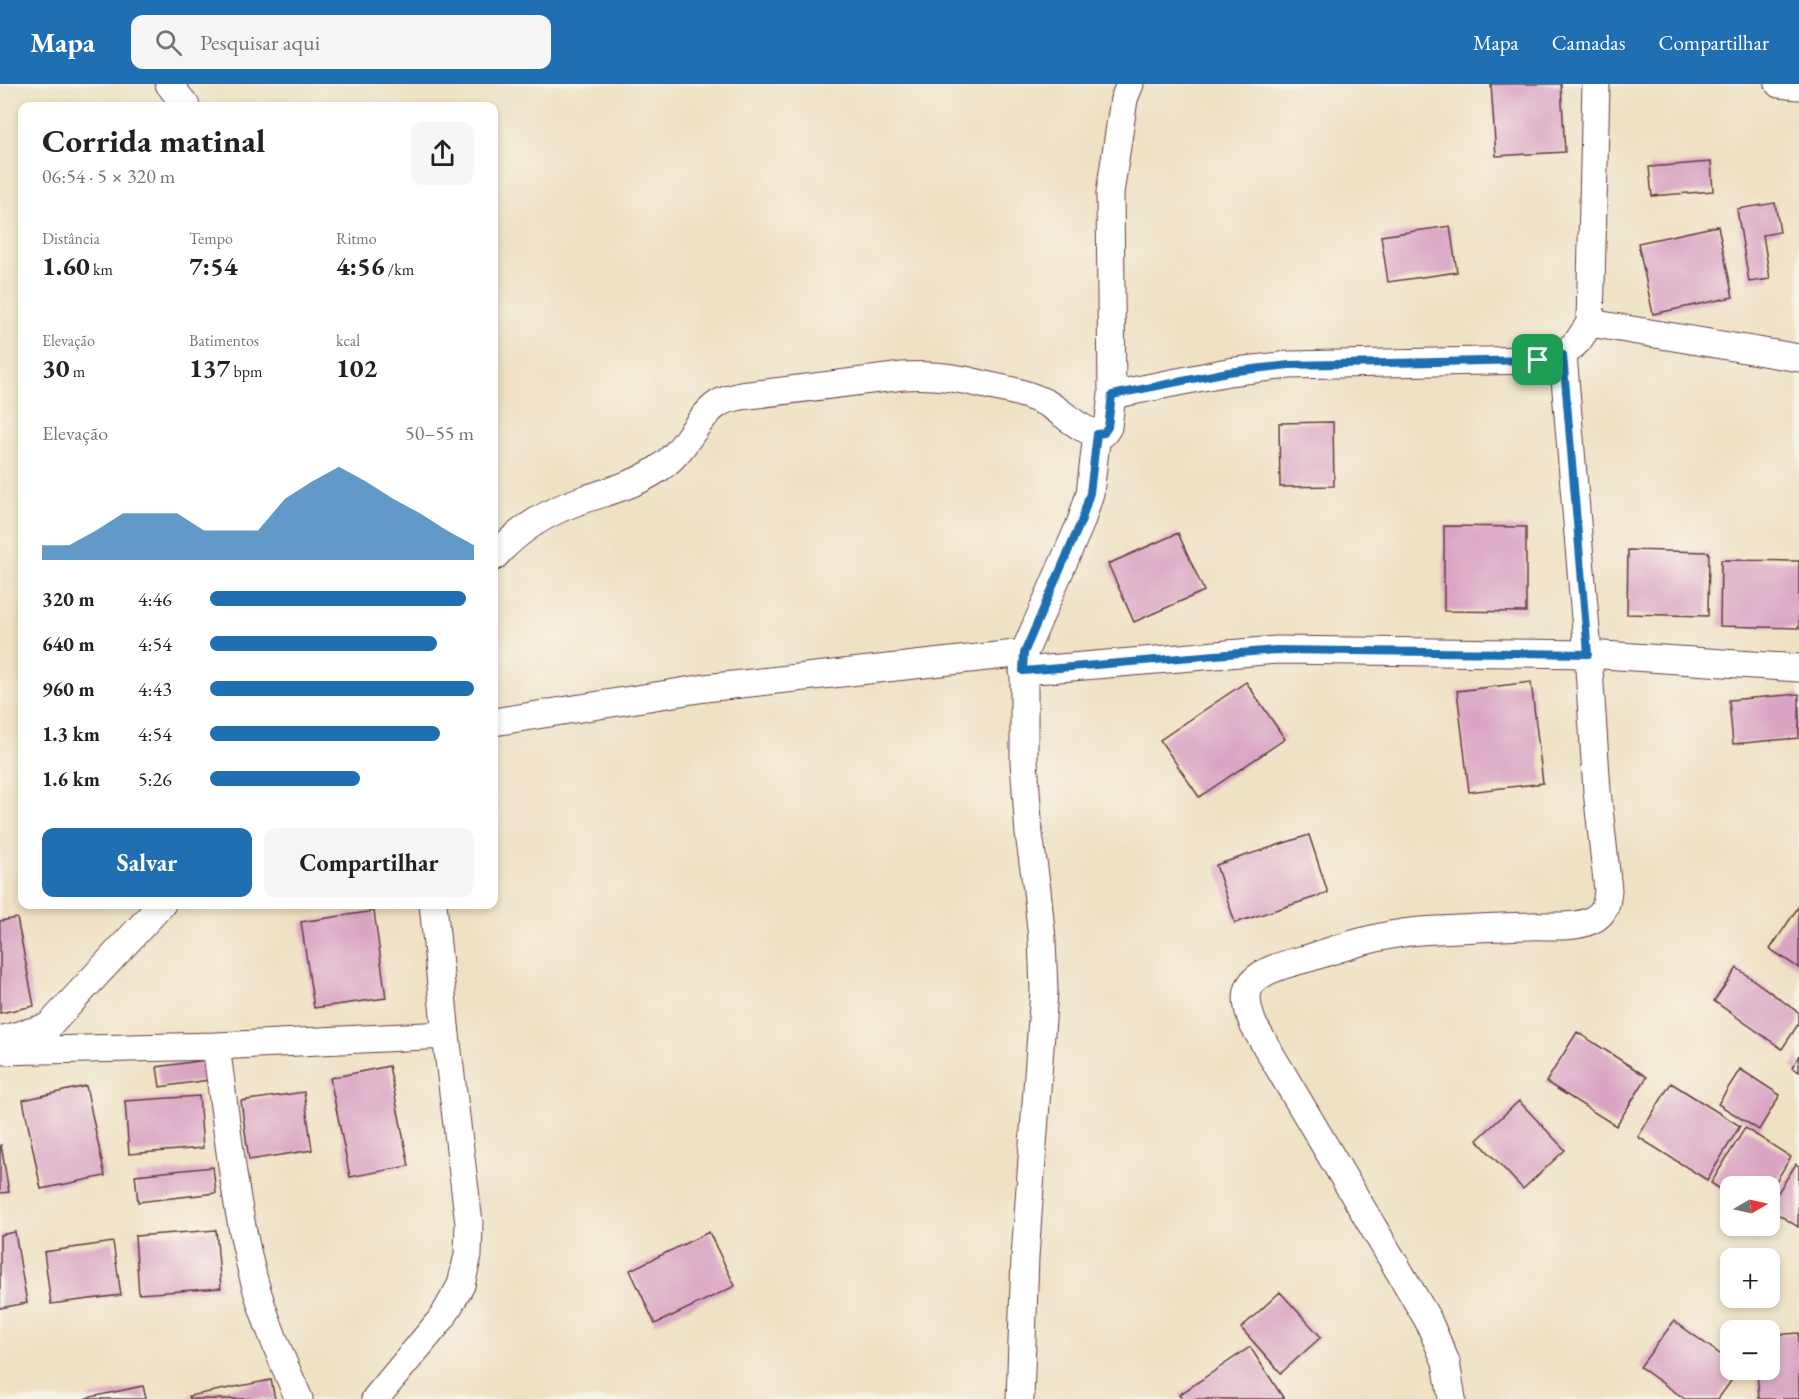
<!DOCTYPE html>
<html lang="pt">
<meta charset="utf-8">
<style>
:root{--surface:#fff;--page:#f6f6f6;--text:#222;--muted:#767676;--accent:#1f6fb2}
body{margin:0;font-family:"EB Garamond",serif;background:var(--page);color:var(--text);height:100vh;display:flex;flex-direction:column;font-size:22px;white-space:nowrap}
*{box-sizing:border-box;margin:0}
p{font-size:20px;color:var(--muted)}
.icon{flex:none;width:33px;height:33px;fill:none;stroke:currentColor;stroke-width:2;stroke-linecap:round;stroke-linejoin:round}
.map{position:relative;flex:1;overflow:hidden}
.drawer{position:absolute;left:18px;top:18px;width:480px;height:807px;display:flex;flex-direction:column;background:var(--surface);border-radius:12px;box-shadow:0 3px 9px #0003}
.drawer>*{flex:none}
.needle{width:39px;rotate:81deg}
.controls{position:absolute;left:1720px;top:1092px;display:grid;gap:12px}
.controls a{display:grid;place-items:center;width:60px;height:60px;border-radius:12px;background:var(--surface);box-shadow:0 3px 9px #0003;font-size:30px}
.pin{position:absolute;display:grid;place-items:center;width:51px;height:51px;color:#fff;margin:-26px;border-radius:12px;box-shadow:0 3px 9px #0006}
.round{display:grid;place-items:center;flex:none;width:63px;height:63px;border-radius:12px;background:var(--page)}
.headline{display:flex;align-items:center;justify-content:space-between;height:102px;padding:0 24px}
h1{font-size:33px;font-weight:700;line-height:45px}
.metrics{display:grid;grid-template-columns:repeat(3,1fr);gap:9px;height:102px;padding:6px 24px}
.metrics div{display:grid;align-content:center}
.metrics b{font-size:26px;font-weight:700}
.metrics small{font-size:16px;font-weight:400}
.metrics p{font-size:16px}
.chart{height:168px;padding:12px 24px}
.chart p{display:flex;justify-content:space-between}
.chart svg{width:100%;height:108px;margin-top:6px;fill:var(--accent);opacity:.7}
.button{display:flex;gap:12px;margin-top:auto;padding:12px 24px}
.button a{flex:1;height:69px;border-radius:12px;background:var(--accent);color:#fff;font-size:24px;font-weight:700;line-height:69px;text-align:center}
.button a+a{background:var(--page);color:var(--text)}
ul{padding:0 24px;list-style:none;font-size:20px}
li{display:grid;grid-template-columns:96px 72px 1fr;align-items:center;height:45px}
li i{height:15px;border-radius:8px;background:var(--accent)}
header{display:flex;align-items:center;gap:36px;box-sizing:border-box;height:84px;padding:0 30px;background:var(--accent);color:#fff}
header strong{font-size:28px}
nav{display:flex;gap:33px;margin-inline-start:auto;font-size:21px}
.search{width:420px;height:54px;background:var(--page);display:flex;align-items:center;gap:15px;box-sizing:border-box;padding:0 21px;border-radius:12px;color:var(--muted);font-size:22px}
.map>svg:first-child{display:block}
.building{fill:#daa5c3}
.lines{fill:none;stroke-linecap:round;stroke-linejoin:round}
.street-casing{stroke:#633c42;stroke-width:29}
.street{stroke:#fff;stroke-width:27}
.route-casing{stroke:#fff;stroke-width:12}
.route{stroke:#1f6fb2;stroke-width:8}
</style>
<header>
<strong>Mapa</strong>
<div class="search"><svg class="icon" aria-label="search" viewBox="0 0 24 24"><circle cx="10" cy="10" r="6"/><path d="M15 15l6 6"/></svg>Pesquisar aqui</div>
<nav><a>Mapa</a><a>Camadas</a><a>Compartilhar</a></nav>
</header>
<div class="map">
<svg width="1799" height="1315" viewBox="0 0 1799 1315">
<rect width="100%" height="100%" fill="#f7f3e8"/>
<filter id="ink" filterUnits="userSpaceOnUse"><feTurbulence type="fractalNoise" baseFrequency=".0167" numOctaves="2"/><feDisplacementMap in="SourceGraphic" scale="12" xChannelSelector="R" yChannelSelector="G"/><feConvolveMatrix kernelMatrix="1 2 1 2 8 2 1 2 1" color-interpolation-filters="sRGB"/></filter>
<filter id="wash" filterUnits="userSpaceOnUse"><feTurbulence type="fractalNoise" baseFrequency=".008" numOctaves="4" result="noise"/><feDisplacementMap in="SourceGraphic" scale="24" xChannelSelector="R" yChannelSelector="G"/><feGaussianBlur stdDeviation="1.35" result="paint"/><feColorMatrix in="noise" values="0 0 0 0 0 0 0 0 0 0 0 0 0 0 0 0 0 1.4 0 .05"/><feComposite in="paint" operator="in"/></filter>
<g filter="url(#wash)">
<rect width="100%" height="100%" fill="#efe1c3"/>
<g id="blocks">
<!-- building -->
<path class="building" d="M1491,0H1561L1565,68L1496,72Z
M1711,78L1713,107L1652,112L1649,83Z
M1775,119L1780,148L1763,151L1770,195L1749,198L1737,125Z
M1450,142L1457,188L1388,198L1381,152Z
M1718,142L1733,213L1653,230L1638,159Z
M1333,338L1334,402L1280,403L1279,339Z
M1444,442L1526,443V528L1444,527Z
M1178,449L1204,507L1134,538L1108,480Z
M1628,466L1709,468L1708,532L1627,530Z
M1721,476L1799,477V544L1720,542Z
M1246,598L1285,655L1199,713L1160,656Z
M1531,598L1543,699L1469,708L1457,607Z
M1799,610V654L1733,660L1729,616Z
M1309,751L1328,809L1235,839L1216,781Z
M1799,822V884L1770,865Z
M374,827L386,914L314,924L301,838Z
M17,834L34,922L0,929V837Z
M1737,884L1799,929V939L1782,965L1714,917Z
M1577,948L1647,993L1616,1042L1546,998Z
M1799,971V988L1792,984Z
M206,976L209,996L160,1003L157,983Z
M389,982L409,1082L350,1093L330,994Z
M1740,985L1780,1011L1759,1046L1718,1020Z
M1671,999L1740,1042L1707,1096L1638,1053Z
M86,1002L105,1092L41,1105L23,1016Z
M304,1008L312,1066L249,1076L241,1017Z
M199,1012L203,1064L129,1070L125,1017Z
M1519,1017L1565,1066L1523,1105L1477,1056Z
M1745,1044L1791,1073L1770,1107V1102H1731V1112L1711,1099Z
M0,1061H1L9,1108L0,1109Z
M1796,1080L1799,1082L1798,1143L1770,1125V1121Z
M213,1083L216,1109L138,1118L135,1091Z
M216,1146L221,1204L139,1210L135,1152Z
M15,1148L27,1219L0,1224V1151Z
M709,1148L735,1202L655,1240L630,1186Z
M113,1158L121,1211L51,1220L44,1168Z
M1280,1208L1321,1253L1281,1289L1241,1244Z
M1674,1237L1731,1278V1286H1739L1718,1315H1685L1640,1283Z
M1799,1249V1315H1759L1757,1286H1770V1251Z
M1250,1263L1284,1315H1182L1179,1311Z
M271,1296L275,1315H190L189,1312Z
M143,1302L146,1315H86V1314Z"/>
</g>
</g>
<g filter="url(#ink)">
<use href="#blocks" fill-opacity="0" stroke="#633c42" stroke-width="1.5"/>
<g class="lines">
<!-- street casing -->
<g class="street-casing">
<path id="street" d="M169,0L186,22
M1779,0L1799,2
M1590,239L1799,274
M1112,311L1228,288L1289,281L1538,276L1563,271L1578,257L1590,239L1596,0
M494,473C519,445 550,426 585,415C612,406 638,400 661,383C686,366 696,334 719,319C726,315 734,314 741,312L903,292C937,290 958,294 990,302C1010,306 1029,310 1048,320C1064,329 1085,352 1104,349L1108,343L1112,311L1110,109L1124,15L1130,0
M1023,587L1276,566L1588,570L1799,584
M494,638L705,604L1024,569
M0,956L48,943L162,820
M216,962C227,1040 234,1120 254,1196C265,1237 282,1276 299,1315
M0,967L216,962L446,951
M375,1315L443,1233L461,1201L468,1171L469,1139L446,951L433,820
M1020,1315L1025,1173L1044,907L1042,855L1037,806L1029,750L1024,677V569L1081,438L1090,409L1097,350
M1452,1315L1446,1278L1428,1236L1254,942C1250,932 1245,919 1248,907C1253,886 1291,879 1309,874C1345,862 1382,850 1420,847C1456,845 1493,843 1529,842C1549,841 1574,845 1592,836C1605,830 1607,819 1608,806L1597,707L1588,570L1563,271"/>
</g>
<!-- street -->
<use href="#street" class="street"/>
</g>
</g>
<g class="lines" filter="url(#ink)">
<!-- route casing -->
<g class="route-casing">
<path id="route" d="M1563,271L1588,570L1276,566L1023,587L1024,569L1081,438L1090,409L1097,350L1104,349L1108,343L1112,311L1228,288L1289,281L1538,276Z"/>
</g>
<!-- route -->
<use href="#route" class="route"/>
</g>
</svg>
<div class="controls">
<a><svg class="needle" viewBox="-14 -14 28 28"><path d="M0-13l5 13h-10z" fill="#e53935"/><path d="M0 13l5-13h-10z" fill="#767676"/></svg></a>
<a>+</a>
<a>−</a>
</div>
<div class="pin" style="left:1538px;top:276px;background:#1e9e55"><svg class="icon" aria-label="arrive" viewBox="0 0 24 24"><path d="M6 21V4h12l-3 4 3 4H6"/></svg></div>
<section class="drawer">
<div class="headline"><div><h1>Corrida matinal</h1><p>06:54 · 5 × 320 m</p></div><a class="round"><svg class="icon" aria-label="share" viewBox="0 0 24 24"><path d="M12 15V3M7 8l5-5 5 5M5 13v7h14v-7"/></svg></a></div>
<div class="metrics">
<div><p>Distância</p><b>1.60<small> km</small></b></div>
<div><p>Tempo</p><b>7:54</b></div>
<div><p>Ritmo</p><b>4:56<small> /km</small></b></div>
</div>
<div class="metrics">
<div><p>Elevação</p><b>30<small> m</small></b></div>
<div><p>Batimentos</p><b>137<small> bpm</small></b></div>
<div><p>kcal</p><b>102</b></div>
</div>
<div class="chart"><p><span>Elevação</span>50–55 m</p>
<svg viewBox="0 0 160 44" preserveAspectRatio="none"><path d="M0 44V38L10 38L20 32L30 25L40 25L50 25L60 32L70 32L80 32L90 19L100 12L110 6L120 12L130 19L140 25L150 32L160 38V44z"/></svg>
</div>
<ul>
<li><b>320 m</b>4:46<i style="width:97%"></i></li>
<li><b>640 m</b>4:54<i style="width:86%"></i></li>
<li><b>960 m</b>4:43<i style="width:100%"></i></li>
<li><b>1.3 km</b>4:54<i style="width:87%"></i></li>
<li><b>1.6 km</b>5:26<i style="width:57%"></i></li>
</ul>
<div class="button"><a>Salvar</a><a>Compartilhar</a></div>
</section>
</div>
